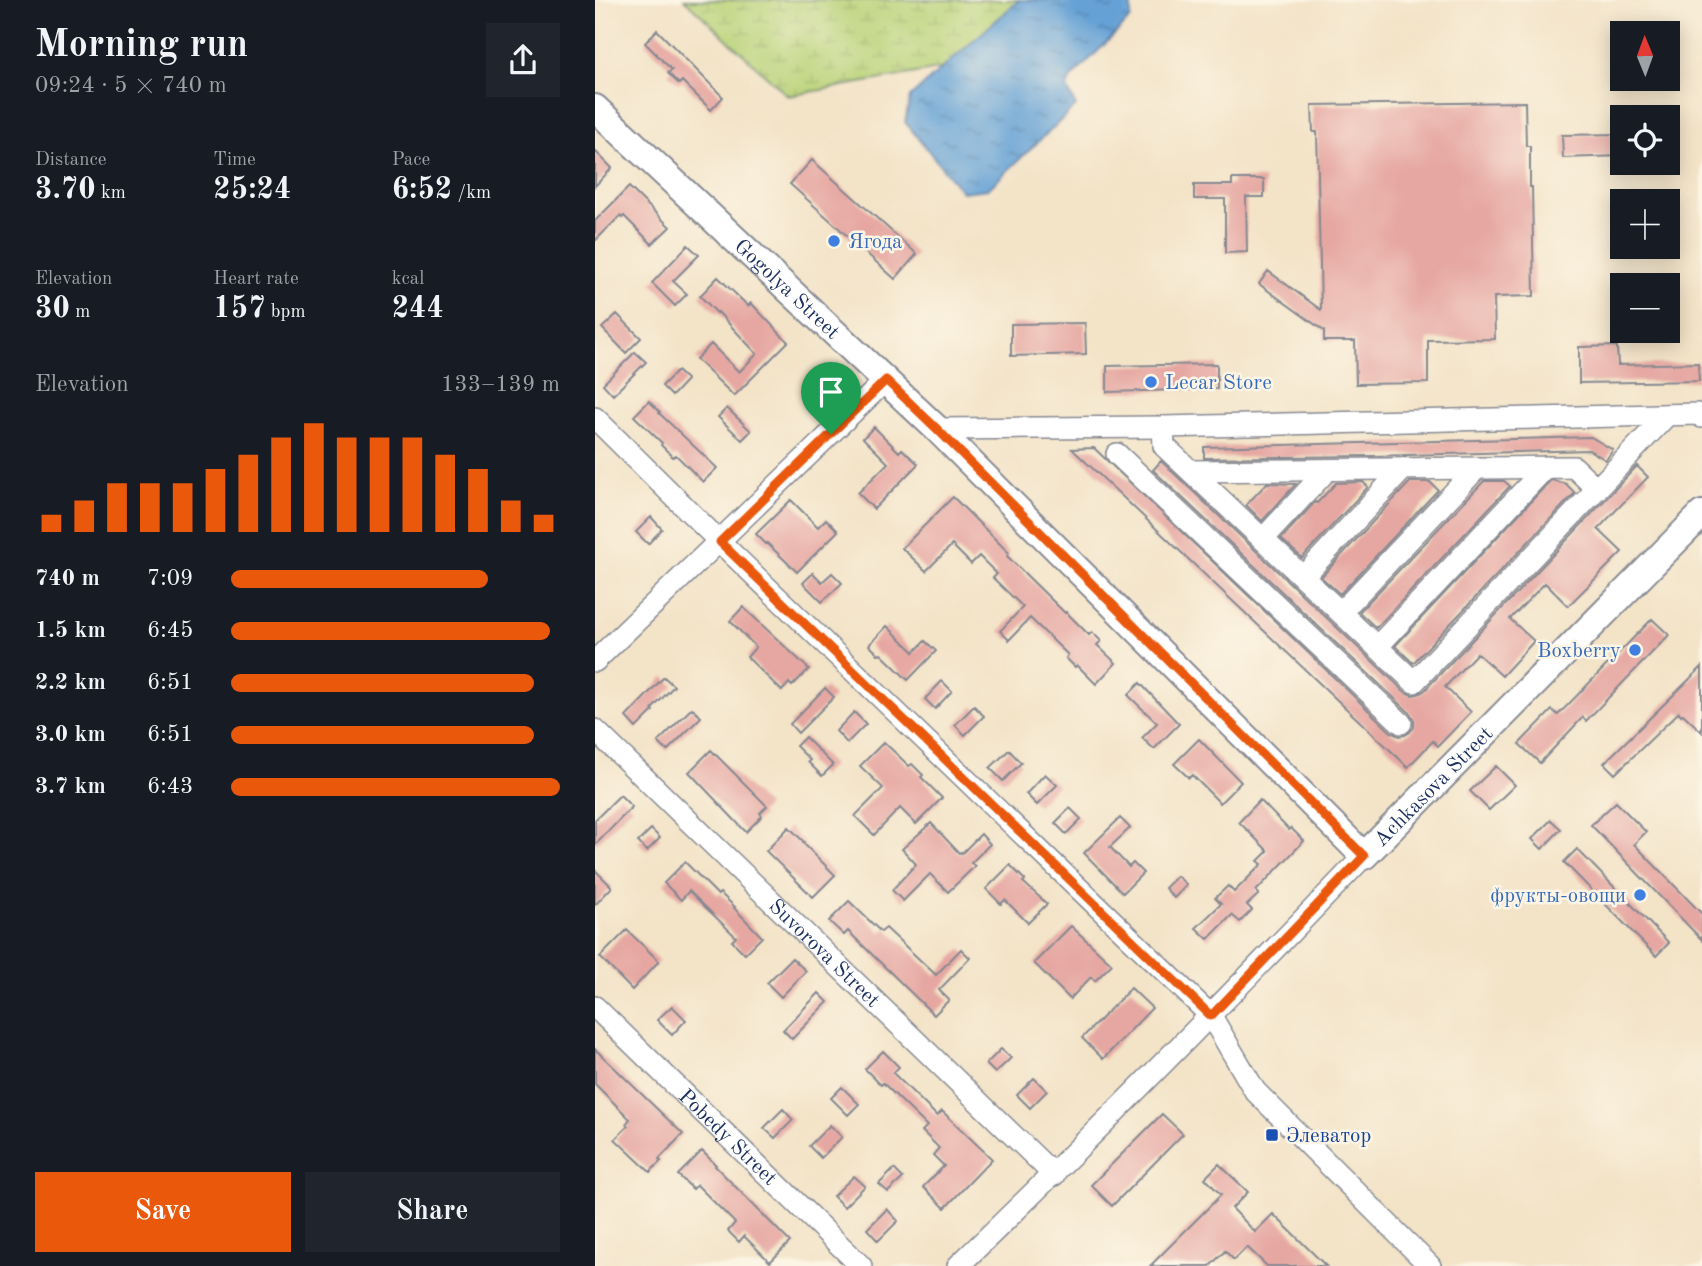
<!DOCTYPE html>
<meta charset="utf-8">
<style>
:root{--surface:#171b24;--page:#20242c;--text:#f1f3f6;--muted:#9ea1a6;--accent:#ea580c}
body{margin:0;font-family:"Old Standard TT",serif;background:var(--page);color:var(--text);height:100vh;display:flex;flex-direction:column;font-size:26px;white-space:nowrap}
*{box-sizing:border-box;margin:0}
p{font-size:23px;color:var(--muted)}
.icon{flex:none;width:38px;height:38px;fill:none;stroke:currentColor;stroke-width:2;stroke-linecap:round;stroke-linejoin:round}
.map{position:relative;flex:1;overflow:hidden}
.panel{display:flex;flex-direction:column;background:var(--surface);width:595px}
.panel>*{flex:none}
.needle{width:46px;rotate:359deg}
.controls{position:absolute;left:1015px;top:21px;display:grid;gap:14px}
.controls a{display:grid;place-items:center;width:70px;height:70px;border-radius:0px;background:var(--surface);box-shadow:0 4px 18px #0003;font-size:35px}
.pin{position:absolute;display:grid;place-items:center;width:60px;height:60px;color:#fff;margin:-72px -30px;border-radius:50% 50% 50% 0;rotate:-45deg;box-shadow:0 0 7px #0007}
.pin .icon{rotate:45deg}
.round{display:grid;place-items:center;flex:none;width:74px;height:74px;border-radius:0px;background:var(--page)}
.headline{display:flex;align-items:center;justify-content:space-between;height:119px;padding:0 35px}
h1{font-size:38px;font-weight:700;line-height:52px}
.metrics{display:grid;grid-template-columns:repeat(3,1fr);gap:10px;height:119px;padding:7px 35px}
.metrics div{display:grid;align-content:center}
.metrics b{font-size:30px;font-weight:700}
.metrics small{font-size:19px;font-weight:400}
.metrics p{font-size:19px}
.chart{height:196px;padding:14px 35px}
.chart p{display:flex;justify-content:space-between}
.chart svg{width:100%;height:126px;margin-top:7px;stroke:var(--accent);stroke-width:6}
.button{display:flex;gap:14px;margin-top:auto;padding:14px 35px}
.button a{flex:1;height:80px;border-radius:0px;background:var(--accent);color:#fff;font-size:28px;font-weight:700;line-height:80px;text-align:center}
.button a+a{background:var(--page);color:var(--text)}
ul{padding:0 35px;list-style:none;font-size:23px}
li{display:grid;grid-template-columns:112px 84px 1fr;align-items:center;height:52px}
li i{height:18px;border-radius:9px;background:var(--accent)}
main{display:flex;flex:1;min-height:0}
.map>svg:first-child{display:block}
.wetland{fill:url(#wetland-marsh);stroke:#6a816c;stroke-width:2}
.water{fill:url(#water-ripples);stroke:#40689a;stroke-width:2}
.building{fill:#e6a7a2}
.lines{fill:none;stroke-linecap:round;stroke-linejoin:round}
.minor-casing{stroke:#878992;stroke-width:24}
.major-casing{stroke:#878992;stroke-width:30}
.minor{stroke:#fff;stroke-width:21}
.major{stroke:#fff;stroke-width:26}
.route-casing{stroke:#fff;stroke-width:14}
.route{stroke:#ea580c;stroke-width:9}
.shop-dot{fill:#3f7fe0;stroke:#fcf5e5;stroke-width:2.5}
.transit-dot{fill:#1a4fb4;stroke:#fcf5e5;stroke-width:2.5}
.labels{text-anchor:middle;stroke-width:5;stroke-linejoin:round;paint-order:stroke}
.shop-label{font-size:21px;fill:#366cbe;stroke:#fcf5e5;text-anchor:start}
.street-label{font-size:21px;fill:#1b2f5e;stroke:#fcf5e5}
.transit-label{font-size:21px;fill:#164399;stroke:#fcf5e5;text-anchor:start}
</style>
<main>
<section class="panel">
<div class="headline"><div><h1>Morning run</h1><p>09:24 · 5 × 740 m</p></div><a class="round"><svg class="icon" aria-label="share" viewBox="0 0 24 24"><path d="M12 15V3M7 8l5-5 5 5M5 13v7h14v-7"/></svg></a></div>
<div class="metrics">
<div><p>Distance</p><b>3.70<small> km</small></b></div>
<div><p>Time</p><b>25:24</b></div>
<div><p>Pace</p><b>6:52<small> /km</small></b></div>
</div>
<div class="metrics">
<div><p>Elevation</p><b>30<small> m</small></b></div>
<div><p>Heart rate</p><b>157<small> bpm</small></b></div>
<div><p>kcal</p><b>244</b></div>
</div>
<div class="chart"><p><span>Elevation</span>133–139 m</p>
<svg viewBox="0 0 160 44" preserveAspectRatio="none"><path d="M5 44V38M15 44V33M25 44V27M35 44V27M45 44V27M55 44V22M65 44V17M75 44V11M85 44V6M95 44V11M105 44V11M115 44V11M125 44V17M135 44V22M145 44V33M155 44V38"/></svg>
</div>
<ul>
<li><b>740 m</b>7:09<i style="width:78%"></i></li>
<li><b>1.5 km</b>6:45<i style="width:97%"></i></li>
<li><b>2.2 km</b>6:51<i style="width:92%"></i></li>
<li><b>3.0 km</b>6:51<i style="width:92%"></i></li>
<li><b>3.7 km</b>6:43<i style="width:100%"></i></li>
</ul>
<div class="button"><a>Save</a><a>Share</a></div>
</section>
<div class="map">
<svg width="1107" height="1266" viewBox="0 0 1107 1266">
<defs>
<pattern id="wetland-marsh" width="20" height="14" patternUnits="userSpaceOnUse" patternTransform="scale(1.75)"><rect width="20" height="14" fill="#bad379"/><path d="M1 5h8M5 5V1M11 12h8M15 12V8" fill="none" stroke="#9fb56b"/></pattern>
<pattern id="water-ripples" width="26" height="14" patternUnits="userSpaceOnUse" patternTransform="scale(1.75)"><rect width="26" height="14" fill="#65a1d5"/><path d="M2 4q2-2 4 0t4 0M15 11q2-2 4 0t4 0" fill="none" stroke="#5284b0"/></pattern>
</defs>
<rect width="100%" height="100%" fill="#fcf5e5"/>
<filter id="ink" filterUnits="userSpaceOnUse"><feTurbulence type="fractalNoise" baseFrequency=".0143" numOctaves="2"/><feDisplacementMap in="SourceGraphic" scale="14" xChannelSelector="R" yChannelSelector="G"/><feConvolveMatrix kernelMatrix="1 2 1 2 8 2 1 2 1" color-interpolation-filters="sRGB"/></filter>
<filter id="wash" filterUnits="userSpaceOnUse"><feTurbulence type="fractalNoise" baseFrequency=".00686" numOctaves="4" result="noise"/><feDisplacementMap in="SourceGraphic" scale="28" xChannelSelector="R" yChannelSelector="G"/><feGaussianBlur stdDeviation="1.57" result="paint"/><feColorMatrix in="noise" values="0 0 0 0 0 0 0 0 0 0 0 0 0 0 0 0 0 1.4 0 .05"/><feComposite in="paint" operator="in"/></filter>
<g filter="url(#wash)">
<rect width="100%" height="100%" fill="#f3e3c7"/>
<!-- wetland -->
<path class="wetland" d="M90,0H467L410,57L193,96Z"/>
<!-- water -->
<path class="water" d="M424,0H536V18L475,79L472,88L481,106L393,189L367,192L310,122L315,97Z"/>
<g id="blocks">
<!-- building -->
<path class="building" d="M62,30L128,97L116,110L87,81L84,84L73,73L77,70L50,43Z
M930,102L931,146H935V187H937L939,296L899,297L900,339L833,340V383L761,384L760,341H729V331L664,284L673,271L726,310L722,132H718L717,105Z
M1027,134V156L968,158L967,135Z
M0,151L17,168L0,186Z
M217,160L322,254L300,279L195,184Z
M637,179H669V197H651L652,252L630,253V199H599V185H637Z
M34,187L75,227L57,244L29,216L27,218L25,216L0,241V221Z
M93,245L104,255L78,281L92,294L80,306L57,283Z
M123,277L153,306L156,303L193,342L139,396L101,359L116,344L144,372L162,354L123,312L122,313L105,296Z
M22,314L46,338L31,353L7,328Z
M490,323L491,354L416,356V324Z
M1022,346L1023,365L1103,363L1104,381L984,383V347Z
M40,352L51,362L18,395L8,384Z
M622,364V389L512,392V366Z
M82,371L92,380L77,396L67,386Z
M54,401L65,412L64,413L122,468L108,482L81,455L78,457L66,445L67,443L39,416Z
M132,408L156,431L147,440L123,417Z
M279,427L304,452L307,449L323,464L279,509L263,493L293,463L268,438Z
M996,437L1018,450L1011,460L994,450L777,456L609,458V447Z
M499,448L797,733L804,736L810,735L815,732L819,727V720L815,713L558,470L566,461L810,692L817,695L823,694L829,691L1042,466L1053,477L1003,529L1027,552L973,606L950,583L915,619L939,641L907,676L882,653L850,687L876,712L843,746L838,741L813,767L477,449Z
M956,480L971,484L980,493L818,663L800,646Z
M889,481H909L915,486L781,628L764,612Z
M768,482L773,487L707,558L686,539L720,502L722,503L741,483Z
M815,482H835L843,490L745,594L726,577Z
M672,483L701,484L667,521L651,505Z
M358,497L414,553L412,556L470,613L471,612L494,635L497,632L506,641L502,645L521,663L501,684L482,665L480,667L471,658L473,655L435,618L414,640L405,631L428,607L398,578L402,574L384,556L376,564L357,545L331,571L307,548Z
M196,500L223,527L231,519L243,531L202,572L172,543L171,544L161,534Z
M56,517L67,529L53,544L41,532Z
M218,573L227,582L237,573L247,583L227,602L208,583Z
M148,607L214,669L197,686L194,683L187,691L152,657L161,647L135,621Z
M1057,619L1074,635L991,721L988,717L945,763L924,744L957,710L963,715Z
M292,626L319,652L330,641L341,651L313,680L286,654L284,655L274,645Z
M1107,667V732L1088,714L1086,715L1084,712L1020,774L1009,763Z
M69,677L79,686L57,709L58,711L41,728L31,717Z
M347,681L357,691L340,709L330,699Z
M545,683L584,724L559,749L547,738L562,723L533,695Z
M230,688L239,697L203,733L195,724Z
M379,706L389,716L370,735L360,725Z
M97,708L106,717L72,751L63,742Z
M259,712L271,724L252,743L241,731Z
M210,737L238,765L227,776L213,762L215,760L201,746Z
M604,739L646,782L625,803L597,775L594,778L579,764Z
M289,742L314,766L317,764L328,775L326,777L347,798L321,824L305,808L279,835L260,816L288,788L265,766Z
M116,750L172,806L165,813L167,816L151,832L94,772Z
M414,750L426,763L408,781L395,768Z
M901,766L920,785L894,810L875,791Z
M450,774L462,785L442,805L431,794Z
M25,795L37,807L0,845V820Z
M665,800L694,830L696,828L709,841L661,891L664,894L652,905L657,910L645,922L637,915L613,939L601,928L626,904L620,898L633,886L639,892L667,864L663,861L673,851L644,822Z
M1021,802L1051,832L1039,844L1107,914V940L996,825Z
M475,808L486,819L471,834L460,823Z
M525,818L535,828L515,847L534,867L538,863L548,873L528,893L489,853Z
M956,820L966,829L947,849L937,839Z
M336,823L364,853L366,852L367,853L386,834L395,844L376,863L380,866L353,892L335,874L308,901L297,890L321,864L307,849Z
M194,827L209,842L208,843L240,875L218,897L171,851Z
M56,829L65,838L52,851L43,842Z
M982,849L1074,943L1061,956L969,862Z
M90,862L123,895L125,893L140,907L139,908L167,937L150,954L137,941L141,937L94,891L86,900L69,883Z
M415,865L430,880L428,882L452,904L433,923L410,900L406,904L391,889Z
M0,870L17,887L0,905Z
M582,876L592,885L579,898L570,888Z
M254,901L286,932L291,928L341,975L366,949L375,958L344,990L354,1000L339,1015L253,931L249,935L234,921Z
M476,926L517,964L500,981L496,977L475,999L439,963Z
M32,930L64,961L37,990L5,957Z
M197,958L211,971L186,997L172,983Z
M536,988L557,1008L508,1059L487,1038Z
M224,993L233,1002L197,1039L188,1030Z
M77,1006L91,1020L77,1035L62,1020Z
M0,1049L88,1134L64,1159L66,1161L55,1172L20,1139L33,1126L31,1124L35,1119L0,1084Z
M406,1049L416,1058L400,1073L391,1064Z
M288,1051L304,1067L298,1073L342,1116L347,1111L397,1159L350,1208L328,1187L349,1166L338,1155L344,1148L327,1131L332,1126L288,1083L286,1085L270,1069Z
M439,1078L452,1091L435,1108L422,1095Z
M247,1087L264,1104L253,1115L236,1098Z
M188,1109L198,1120L180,1138L169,1128Z
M567,1114L588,1134L517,1206L496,1185Z
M235,1125L247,1137L226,1158L214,1146Z
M107,1151L121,1165L120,1166L195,1242L175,1262L149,1236L144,1242L133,1231L140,1223L102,1185L98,1189L83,1175Z
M624,1164L653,1192L637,1208L660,1232L678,1214L731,1266H672L652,1247L639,1260L630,1251L615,1266H555L626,1195L610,1178Z
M299,1169L308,1178L293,1192L284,1184Z
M259,1176L270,1186L249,1207L238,1196Z
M292,1209L303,1221L283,1241L272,1229Z"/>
</g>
</g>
<g filter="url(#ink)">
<use href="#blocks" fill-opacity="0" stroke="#878992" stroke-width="2"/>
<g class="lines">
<!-- minor casing -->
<g class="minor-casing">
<g id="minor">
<path d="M0,418L125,542L616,1016L660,1091L835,1266"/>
<path d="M568,427L569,446L819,682L1072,415"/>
<path d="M342,429L568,427L1104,414L1107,417"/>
<path d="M522,454L806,723"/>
<path d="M596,471L979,467L1002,489"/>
<path d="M668,539L732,470"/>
<path d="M708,577L808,469"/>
<path d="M746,612L882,468"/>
<path d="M782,647L951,467"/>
<path d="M0,661L291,380"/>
<path id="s1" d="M0,730L459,1175"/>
<path id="s2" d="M0,1007L266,1266"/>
<path d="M363,1266C502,1133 636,995 769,856"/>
</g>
</g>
<!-- major casing -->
<g class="major-casing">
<g id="major">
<path id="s3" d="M0,108L342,429L769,856L1107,514"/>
</g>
</g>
<!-- minor -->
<use href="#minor" class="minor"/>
<!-- major -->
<use href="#major" class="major"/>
</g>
</g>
<g class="lines" filter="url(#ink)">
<!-- route casing -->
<g class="route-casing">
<path id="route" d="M291,380L342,429L769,856L616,1016L125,542Z"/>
</g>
<!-- route -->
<use href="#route" class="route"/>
</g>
<!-- markers -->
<g class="shop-dot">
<circle cx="239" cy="241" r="7"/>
<circle cx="556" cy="382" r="7"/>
<circle cx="1040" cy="650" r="7"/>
<circle cx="1045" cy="895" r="7"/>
</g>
<rect class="transit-dot" x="670" y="1128" width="14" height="14" rx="3.5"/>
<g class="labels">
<!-- shop labels -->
<g class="shop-label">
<text x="253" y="248">Ягода</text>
<text x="570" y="389">Lecar Store</text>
<text x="1026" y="657" text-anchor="end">Boxberry</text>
<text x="1031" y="902" text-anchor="end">фрукты-овощи</text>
</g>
<!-- street labels -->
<g class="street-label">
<text dy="7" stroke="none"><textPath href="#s3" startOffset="264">Gogolya Street</textPath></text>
<text dy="7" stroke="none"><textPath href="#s3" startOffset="1171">Achkasova Street</textPath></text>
<text dy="7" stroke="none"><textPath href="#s1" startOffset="320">Suvorova Street</textPath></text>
<text dy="7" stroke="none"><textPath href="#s2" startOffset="186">Pobedy Street</textPath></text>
</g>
<!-- transit labels -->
<g class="transit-label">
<text x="691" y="1142">Элеватор</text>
</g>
</g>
</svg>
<div class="controls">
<a><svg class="needle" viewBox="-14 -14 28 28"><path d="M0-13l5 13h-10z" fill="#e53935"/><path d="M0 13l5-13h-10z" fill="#9ea1a6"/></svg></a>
<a><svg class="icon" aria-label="locate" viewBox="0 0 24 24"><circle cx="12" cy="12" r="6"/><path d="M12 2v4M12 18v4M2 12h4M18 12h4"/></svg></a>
<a>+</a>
<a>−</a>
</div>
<div class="pin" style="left:236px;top:434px;background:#1e9e55"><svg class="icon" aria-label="arrive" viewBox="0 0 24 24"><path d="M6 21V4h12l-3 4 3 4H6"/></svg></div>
</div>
</main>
